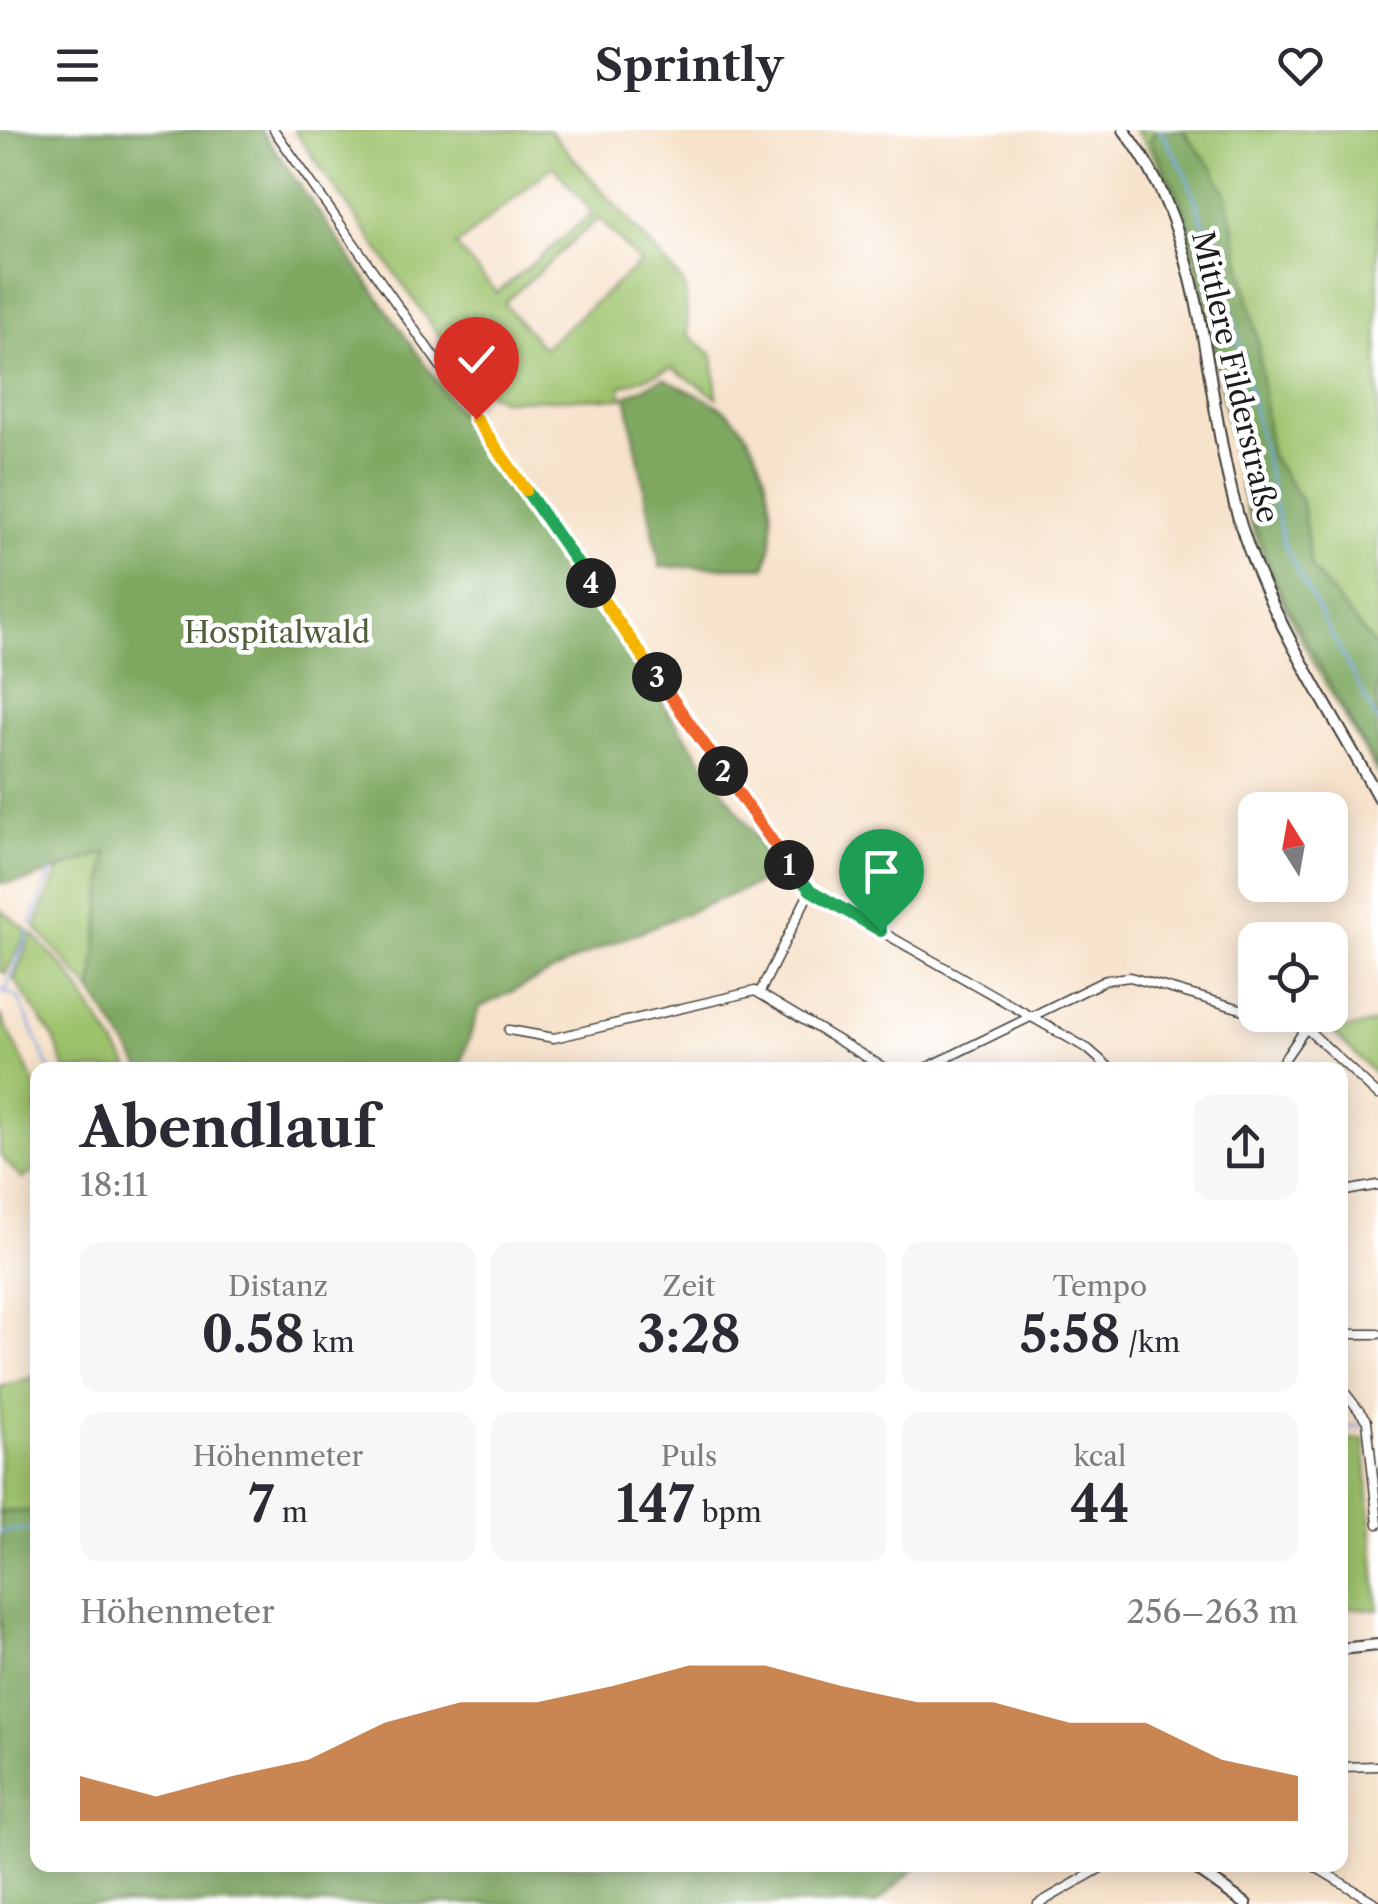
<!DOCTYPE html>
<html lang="de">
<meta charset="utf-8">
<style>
:root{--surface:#fff;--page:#f7f7f7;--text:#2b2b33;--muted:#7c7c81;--accent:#b45309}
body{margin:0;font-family:"Libre Caslon Text",serif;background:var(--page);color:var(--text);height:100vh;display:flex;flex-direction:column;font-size:38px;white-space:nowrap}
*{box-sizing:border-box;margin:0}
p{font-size:32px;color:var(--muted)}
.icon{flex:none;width:55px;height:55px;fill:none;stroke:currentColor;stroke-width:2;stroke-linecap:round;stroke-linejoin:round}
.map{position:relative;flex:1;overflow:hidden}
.sheet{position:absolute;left:30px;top:932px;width:1318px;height:810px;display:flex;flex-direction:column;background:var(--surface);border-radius:20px;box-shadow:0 5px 25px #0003}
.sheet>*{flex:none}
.needle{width:65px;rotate:349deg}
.tools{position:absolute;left:1238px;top:662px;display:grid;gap:20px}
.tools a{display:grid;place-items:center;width:110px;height:110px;border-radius:20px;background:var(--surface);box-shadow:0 5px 25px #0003;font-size:50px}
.pin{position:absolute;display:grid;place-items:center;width:85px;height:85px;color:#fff;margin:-102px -42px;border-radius:50% 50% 50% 0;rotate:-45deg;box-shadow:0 0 10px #0007}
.pin .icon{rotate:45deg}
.km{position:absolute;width:50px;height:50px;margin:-25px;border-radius:50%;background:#222;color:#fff;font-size:28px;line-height:50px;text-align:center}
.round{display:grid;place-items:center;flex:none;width:105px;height:105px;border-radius:20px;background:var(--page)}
.head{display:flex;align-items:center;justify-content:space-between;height:170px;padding:0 50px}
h1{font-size:55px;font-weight:700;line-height:75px}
.stats{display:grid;grid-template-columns:repeat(3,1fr);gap:15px;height:170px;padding:10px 50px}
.stats div{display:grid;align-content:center;border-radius:20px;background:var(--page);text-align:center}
.stats b{font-size:50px;font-weight:700}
.stats small{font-size:28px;font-weight:400}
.stats p{font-size:28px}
.chart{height:280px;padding:20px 50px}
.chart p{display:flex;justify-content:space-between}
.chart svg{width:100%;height:180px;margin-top:10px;fill:var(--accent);opacity:.7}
header{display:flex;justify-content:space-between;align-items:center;height:130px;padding:0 50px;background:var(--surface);font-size:45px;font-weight:700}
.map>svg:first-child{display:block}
.green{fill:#9dc26c;stroke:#5c6f44;stroke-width:2.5;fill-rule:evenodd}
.forest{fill:#7ea860;stroke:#4d623e;stroke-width:2.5}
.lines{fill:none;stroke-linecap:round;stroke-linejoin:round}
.stream{stroke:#75a9e2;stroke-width:2.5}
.minor-casing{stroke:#3d3a36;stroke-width:11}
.secondary-casing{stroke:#3d3a36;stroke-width:14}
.minor{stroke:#fff;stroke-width:8}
.secondary{stroke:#fff;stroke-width:10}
.split-1-casing{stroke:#fff;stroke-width:20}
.split-2-casing{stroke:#fff;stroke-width:20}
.split-3-casing{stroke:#fff;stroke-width:20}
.split-4-casing{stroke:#fff;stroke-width:20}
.split-5-casing{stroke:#fff;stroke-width:20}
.split-6-casing{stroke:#fff;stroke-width:20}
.split-1{stroke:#22a559;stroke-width:12}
.split-2{stroke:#f0652b;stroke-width:12}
.split-3{stroke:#f0652b;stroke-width:12}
.split-4{stroke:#f5b400;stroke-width:12}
.split-5{stroke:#22a559;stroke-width:12}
.split-6{stroke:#f5b400;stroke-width:12}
.labels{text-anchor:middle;stroke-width:9;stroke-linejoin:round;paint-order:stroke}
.street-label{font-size:30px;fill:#1c1c1c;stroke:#fff}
.park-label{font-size:30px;fill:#505e3c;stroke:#fff}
</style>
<header><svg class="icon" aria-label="menu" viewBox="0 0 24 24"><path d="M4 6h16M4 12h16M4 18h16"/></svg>Sprintly<svg class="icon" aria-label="heart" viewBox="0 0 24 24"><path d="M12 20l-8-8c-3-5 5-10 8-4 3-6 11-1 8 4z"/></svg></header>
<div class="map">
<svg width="1378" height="1774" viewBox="0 0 1378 1774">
<rect width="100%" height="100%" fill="#fff"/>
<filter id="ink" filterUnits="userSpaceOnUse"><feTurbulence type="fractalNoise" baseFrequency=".01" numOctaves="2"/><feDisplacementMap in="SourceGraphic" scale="20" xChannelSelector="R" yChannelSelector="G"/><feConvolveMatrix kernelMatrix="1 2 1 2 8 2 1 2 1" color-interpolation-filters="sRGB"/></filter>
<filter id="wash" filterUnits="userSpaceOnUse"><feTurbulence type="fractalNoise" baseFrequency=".0048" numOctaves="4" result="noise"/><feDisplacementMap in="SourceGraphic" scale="40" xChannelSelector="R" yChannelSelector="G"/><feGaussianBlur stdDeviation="2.25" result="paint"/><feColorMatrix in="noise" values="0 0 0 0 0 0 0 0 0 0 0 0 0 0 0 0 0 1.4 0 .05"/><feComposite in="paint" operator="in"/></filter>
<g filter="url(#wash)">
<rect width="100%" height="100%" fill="#f7e2cb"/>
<!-- green -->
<path class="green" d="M294,0H549L685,155L688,205L713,226L717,267L672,238L620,257L623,268L502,270L474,255ZM553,36L593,83L497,163L456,116ZM599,88L640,133L543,218L504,173Z
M1135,0H1378V645C1330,560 1273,473 1246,378C1215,270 1207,84 1135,0Z
M107,722L92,862L35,796L59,740Z
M0,779L28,801L6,843L0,841Z
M32,803L68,842L131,940H65L55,910L14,849Z
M0,884L37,958V1039L22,1049L0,1025Z
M1378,892V947L1333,902Z
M37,1246V1381L0,1382V1257Z
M1364,1309L1378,1480L1340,1476V1317L1349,1310Z"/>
<!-- forest -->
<path class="forest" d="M0,0H261L782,744L596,820L479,878L459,940H142L92,862L107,722L26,751L0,753Z
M1156,0H1182L1214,40L1227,67L1257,207L1270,324L1302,371L1311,437L1378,520V642L1283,468L1252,389L1186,80L1150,10Z
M664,248C683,259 709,268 726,281C765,310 783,394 765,437H660L626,266Z
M37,1381L38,1735H919L875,1774H0V1382Z"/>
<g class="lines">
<!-- stream -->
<path class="stream" d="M1160,0L1185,42L1226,154L1284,415L1378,592
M31,794L52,740
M0,860L18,867L50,940
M6,860L29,801
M1340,1296H1363
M0,1402L38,1398"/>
</g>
</g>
<g filter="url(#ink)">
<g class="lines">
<!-- minor casing -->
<g class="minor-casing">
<path id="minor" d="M274,0L810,761L1088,919L1112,940
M760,862L810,761
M1262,885L1306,898L1378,965
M509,900L554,908L755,861L888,940
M922,940L1106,850L1130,847L1255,883
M1277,940L1306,898
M1340,1062L1378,1055
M1340,1204H1378
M1340,1256L1367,1291L1378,1394
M1340,1637L1378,1636
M1312,1735L1377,1774
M1038,1774L1106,1735"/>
</g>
<!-- secondary casing -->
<g class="secondary-casing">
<path id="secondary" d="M1124,0C1211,111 1201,266 1241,396C1271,491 1331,580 1378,667
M1340,1519L1378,1515
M1191,1735L1246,1774"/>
</g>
<!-- minor -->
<use href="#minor" class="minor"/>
<!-- secondary -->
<use href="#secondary" class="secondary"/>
</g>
</g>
<g class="lines" filter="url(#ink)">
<!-- split-1 casing -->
<g class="split-1-casing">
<path id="split-1" d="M789,735L810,760L881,801"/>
</g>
<!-- split-2 casing -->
<g class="split-2-casing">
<path id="split-2" d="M723,641L789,735"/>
</g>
<!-- split-3 casing -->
<g class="split-3-casing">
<path id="split-3" d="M657,547L723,641"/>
</g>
<!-- split-4 casing -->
<g class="split-4-casing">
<path id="split-4" d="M591,453L657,547"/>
</g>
<!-- split-5 casing -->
<g class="split-5-casing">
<path id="split-5" d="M526,360L591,453"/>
</g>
<!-- split-6 casing -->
<g class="split-6-casing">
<path id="split-6" d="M476,289L526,360"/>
</g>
<!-- split-1 -->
<use href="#split-1" class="split-1"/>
<!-- split-2 -->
<use href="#split-2" class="split-2"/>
<!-- split-3 -->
<use href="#split-3" class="split-3"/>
<!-- split-4 -->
<use href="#split-4" class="split-4"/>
<!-- split-5 -->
<use href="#split-5" class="split-5"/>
<!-- split-6 -->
<use href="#split-6" class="split-6"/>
</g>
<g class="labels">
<!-- street labels -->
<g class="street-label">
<text transform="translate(1235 247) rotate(77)" y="10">Mittlere Filderstraße</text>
</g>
<!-- park labels -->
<g class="park-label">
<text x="277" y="513">Hospitalwald</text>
</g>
</g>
</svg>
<div class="tools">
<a><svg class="needle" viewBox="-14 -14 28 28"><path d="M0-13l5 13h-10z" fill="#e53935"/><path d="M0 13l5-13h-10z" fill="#7c7c81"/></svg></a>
<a><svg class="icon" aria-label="locate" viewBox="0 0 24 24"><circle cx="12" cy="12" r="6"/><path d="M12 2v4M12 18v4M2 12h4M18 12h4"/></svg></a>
</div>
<div class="pin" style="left:881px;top:801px;background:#1e9e55"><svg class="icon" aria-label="arrive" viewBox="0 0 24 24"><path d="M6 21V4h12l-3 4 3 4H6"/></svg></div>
<div class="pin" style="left:476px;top:289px;background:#d93025"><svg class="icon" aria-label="check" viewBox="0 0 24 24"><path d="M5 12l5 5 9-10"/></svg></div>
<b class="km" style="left:789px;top:735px">1</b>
<b class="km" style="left:723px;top:641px">2</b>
<b class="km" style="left:657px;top:547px">3</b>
<b class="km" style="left:591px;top:453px">4</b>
<section class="sheet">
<div class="head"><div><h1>Abendlauf</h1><p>18:11</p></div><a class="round"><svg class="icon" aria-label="share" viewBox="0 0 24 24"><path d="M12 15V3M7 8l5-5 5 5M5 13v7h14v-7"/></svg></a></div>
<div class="stats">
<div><p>Distanz</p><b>0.58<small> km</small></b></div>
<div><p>Zeit</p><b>3:28</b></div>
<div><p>Tempo</p><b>5:58<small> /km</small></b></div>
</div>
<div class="stats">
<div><p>Höhenmeter</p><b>7<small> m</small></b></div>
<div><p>Puls</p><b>147<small> bpm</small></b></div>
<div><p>kcal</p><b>44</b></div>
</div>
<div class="chart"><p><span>Höhenmeter</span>256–263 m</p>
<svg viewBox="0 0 160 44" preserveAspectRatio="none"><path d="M0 44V33L10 38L20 33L30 29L40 20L50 15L60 15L70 11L80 6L90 6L100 11L110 15L120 15L130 20L140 20L150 29L160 33V44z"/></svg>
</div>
</section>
</div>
